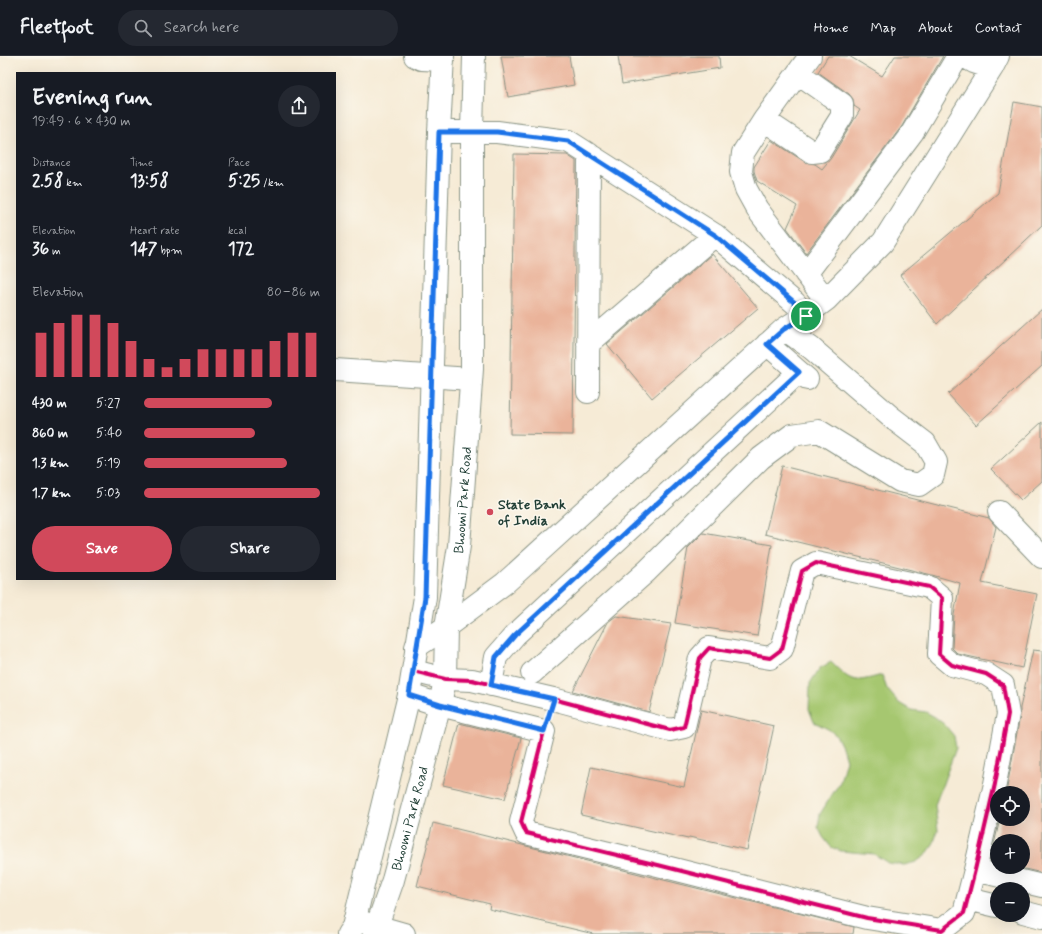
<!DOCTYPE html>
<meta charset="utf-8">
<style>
:root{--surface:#171b24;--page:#242831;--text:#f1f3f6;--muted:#9ea1a6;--line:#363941;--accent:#d1495b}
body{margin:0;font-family:Mynerve,sans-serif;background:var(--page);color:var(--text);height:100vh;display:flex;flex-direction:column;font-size:15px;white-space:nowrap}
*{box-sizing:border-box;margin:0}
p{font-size:13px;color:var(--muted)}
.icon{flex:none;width:22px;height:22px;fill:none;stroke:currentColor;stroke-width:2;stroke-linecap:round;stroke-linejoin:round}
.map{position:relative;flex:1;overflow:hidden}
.details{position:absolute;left:16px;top:16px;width:320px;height:508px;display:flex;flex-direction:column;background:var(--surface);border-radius:0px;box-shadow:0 4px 16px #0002}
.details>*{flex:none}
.tools{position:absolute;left:990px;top:730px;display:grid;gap:8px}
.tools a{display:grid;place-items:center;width:40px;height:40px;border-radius:50%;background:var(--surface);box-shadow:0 4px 16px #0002;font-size:20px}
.pin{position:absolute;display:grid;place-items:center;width:34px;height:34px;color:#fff;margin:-17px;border:2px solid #fff;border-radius:50%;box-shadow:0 1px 4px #0007}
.round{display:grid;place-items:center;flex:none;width:42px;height:42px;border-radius:21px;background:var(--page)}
.head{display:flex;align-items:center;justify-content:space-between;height:68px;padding:0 16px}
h1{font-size:22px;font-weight:800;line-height:30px}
.figures{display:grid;grid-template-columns:repeat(3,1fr);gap:6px;height:68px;padding:4px 16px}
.figures div{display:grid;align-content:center}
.figures b{font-size:17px;font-weight:800}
.figures small{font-size:11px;font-weight:400}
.figures p{font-size:11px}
.chart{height:112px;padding:8px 16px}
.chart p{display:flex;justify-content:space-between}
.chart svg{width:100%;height:72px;margin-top:4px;stroke:var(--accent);stroke-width:6}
.action{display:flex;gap:8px;margin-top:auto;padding:8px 16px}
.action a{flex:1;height:46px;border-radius:24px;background:var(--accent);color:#fff;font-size:16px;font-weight:800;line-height:46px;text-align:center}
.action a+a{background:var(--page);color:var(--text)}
ul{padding:0 16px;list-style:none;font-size:13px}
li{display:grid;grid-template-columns:64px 48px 1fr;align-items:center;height:30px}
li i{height:10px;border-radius:5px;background:var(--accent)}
header{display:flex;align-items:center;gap:24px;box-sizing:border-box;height:56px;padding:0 20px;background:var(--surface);border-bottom:1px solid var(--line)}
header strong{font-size:19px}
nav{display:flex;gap:22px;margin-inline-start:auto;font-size:14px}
.search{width:280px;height:36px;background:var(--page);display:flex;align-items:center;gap:10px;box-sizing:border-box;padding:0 14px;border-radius:22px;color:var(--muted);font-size:15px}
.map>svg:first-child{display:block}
.green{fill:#a6c76f;stroke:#628252}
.building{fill:#eab39a}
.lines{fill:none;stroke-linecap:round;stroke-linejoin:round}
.minor-casing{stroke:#8a9485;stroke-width:24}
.major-casing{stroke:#8a9485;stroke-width:24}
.minor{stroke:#fff;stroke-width:22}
.major{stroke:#fff;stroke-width:22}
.cycleway-casing{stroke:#fbf7ec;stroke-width:6}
.cycleway{stroke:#d6006c;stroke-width:4}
.route-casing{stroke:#fff;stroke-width:8}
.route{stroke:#1a73e8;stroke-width:5}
.poi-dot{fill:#d1495b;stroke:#fbf7ec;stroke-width:1.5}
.labels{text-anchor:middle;stroke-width:3;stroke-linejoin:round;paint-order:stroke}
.street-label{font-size:14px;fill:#1f3d34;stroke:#fbf7ec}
.poi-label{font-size:14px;font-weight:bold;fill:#1f3d34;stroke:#fbf7ec;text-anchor:start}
</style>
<header>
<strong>Fleetfoot</strong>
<div class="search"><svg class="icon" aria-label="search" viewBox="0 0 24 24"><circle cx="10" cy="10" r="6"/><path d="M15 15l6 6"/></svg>Search here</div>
<nav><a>Home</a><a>Map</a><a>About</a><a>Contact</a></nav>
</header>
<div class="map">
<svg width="1042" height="878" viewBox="0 0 1042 878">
<rect width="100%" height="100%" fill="#fbf7ec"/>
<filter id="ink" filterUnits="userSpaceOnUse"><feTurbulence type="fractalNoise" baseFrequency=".025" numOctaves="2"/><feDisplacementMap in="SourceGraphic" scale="8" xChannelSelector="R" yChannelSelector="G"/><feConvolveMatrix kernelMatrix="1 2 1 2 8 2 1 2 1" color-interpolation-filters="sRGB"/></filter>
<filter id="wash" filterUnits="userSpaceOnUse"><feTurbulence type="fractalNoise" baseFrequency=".012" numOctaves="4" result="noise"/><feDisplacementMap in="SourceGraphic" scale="16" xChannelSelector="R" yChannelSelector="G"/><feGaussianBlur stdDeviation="0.9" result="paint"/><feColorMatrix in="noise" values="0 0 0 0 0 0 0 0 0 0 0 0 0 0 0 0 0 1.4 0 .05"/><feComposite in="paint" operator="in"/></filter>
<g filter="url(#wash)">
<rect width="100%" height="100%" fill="#f6ebd6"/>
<!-- green -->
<path class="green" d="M831,606C852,627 853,627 882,619L887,633L899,647L911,654L926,656L935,661L945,669L954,680L956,692L935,749L938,774L933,789L926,799L916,806L904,809L888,807L874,798L841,795L831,791L823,781L818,771L820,758L840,726L846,704L842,691L836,679L828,673L814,666L809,653L810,627L820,612Z"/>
<g id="blocks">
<!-- building -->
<path class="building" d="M501,0H569L574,29L508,41Z
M618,0H719L720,12L622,28Z
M828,0H849L882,20L895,0H943L902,70L806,197L787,172L797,150L757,125L754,115V111L771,84L805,106L815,108L822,113L831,102L860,54L854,50L853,43L849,38L818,16Z
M1014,46L1042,51V169L937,268L900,219L998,137Z
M514,98L567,99L576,105L573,379L510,378Z
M712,198L758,252L652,342L607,288Z
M1042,253V310L976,369L948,338Z
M1042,366V425L1021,444L991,413Z
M782,410L989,462L996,471L982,527L1037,538L1022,612L958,598L952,592L954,559L960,527L932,519L765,478Z
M703,477L772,489L757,580L675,567L688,492Z
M616,560L671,568L649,656L573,635L608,566Z
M1033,594L1042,595V817L1016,811H1023V785H997V806L990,805L1000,763H1023V737H1006L1020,660V652Z
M701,654L774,670L747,794L689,781L688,783L581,759L591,711L684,731Z
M459,667L521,682L505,743L443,729Z
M433,767L854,871L853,878H594L489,853L490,848L417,830Z"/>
</g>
</g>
<g filter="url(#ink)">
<use href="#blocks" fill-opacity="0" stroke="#8a9485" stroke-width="1"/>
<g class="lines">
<!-- minor casing -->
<g class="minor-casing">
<path id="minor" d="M415,0L421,3L443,4
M810,0L764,64L743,97L741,116L746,133L757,153L826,244
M963,0L974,6L992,12
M764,64L812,96L820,95L842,60V48L798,17
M439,76H497L568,85L715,179L795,247L806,259
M806,218L912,77L958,0
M588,288L715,179
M767,288L807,323
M335,314L471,323
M588,336L589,98
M999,456L1042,501
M416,591L446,571L505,527L784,273L806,259L826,244L883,186L992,12L998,0
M532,617L647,515L761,402L792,379L819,375L900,425L919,429L933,419L936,406L925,387L891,361L811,292L784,273
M491,629L496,601L515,579L799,316
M409,639L440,649L544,675L521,766L526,777L658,809L867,862L942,874L964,857L975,814L995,728L1008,658L1003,629L986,618L952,609L939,598L942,542L929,531L816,507L802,515L782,593L770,602L709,592L700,602L684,671L670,674L553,643L472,624L445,623L413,615
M975,814L1042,830
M968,843L997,850
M1023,856L1042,861
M355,864L404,878"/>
</g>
<!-- major casing -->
<g class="major-casing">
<g id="major">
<path d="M348,878L353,871L409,639L425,541L439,76L443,0"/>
<path id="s1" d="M374,878L393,824L440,649L445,623L446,571L459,490L472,313V75L474,0"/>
</g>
</g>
<!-- minor -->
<use href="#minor" class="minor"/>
<!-- major -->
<use href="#major" class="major"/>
<!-- cycleway casing -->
<g class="cycleway-casing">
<path id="cycleway" d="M409,639L440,649L544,675L521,766L526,777L658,809L867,862L942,874L964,857L975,814L995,728L1008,658L1003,629L986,618L952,609L939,598L942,542L929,531L816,507L802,515L782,593L770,602L709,592L700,602L684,671L670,674L553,643L472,624L445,623L413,615"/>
</g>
<!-- cycleway -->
<use href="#cycleway" class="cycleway"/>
</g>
</g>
<g class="lines" filter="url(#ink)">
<!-- route casing -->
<g class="route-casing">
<path id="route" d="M439,76H497L568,85L715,179L795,247L806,260L784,273L767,288L799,316L515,579L496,601L491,629L554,643L544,675L440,649L409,639L425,541Z"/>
</g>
<!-- route -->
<use href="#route" class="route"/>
</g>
<!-- markers -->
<circle class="poi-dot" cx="490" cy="456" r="4"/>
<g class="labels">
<!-- street labels -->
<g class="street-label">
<text dy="5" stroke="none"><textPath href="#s1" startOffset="445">Bhoomi Park Road</textPath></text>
<text dy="5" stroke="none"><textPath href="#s1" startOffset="121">Bhoomi Park Road</textPath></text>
</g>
<!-- poi labels -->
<g class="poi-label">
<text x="498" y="453">State Bank<tspan x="498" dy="16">of India</tspan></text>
</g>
</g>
</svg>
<div class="tools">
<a><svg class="icon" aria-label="locate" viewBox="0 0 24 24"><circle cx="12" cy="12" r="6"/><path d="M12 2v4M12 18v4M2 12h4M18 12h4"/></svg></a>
<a>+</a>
<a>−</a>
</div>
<div class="pin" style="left:806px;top:260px;background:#1e9e55"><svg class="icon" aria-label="arrive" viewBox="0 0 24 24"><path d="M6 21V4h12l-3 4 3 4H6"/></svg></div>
<section class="details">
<div class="head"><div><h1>Evening run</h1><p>19:49 · 6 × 430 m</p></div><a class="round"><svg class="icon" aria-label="share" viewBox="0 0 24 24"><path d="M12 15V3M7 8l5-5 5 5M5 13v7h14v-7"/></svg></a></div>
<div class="figures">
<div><p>Distance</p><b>2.58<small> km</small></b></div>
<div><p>Time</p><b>13:58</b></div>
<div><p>Pace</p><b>5:25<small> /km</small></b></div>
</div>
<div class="figures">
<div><p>Elevation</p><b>36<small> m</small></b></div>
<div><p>Heart rate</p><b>147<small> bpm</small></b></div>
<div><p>kcal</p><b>172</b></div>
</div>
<div class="chart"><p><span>Elevation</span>80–86 m</p>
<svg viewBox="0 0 160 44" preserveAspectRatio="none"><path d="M5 44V17M15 44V11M25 44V6M35 44V6M45 44V11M55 44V22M65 44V33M75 44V38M85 44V33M95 44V27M105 44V27M115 44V27M125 44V27M135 44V22M145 44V17M155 44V17"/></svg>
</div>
<ul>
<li><b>430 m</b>5:27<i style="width:73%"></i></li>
<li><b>860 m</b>5:40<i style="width:63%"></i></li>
<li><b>1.3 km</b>5:19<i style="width:81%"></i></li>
<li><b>1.7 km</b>5:03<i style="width:100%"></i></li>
</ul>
<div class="action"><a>Save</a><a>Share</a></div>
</section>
</div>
